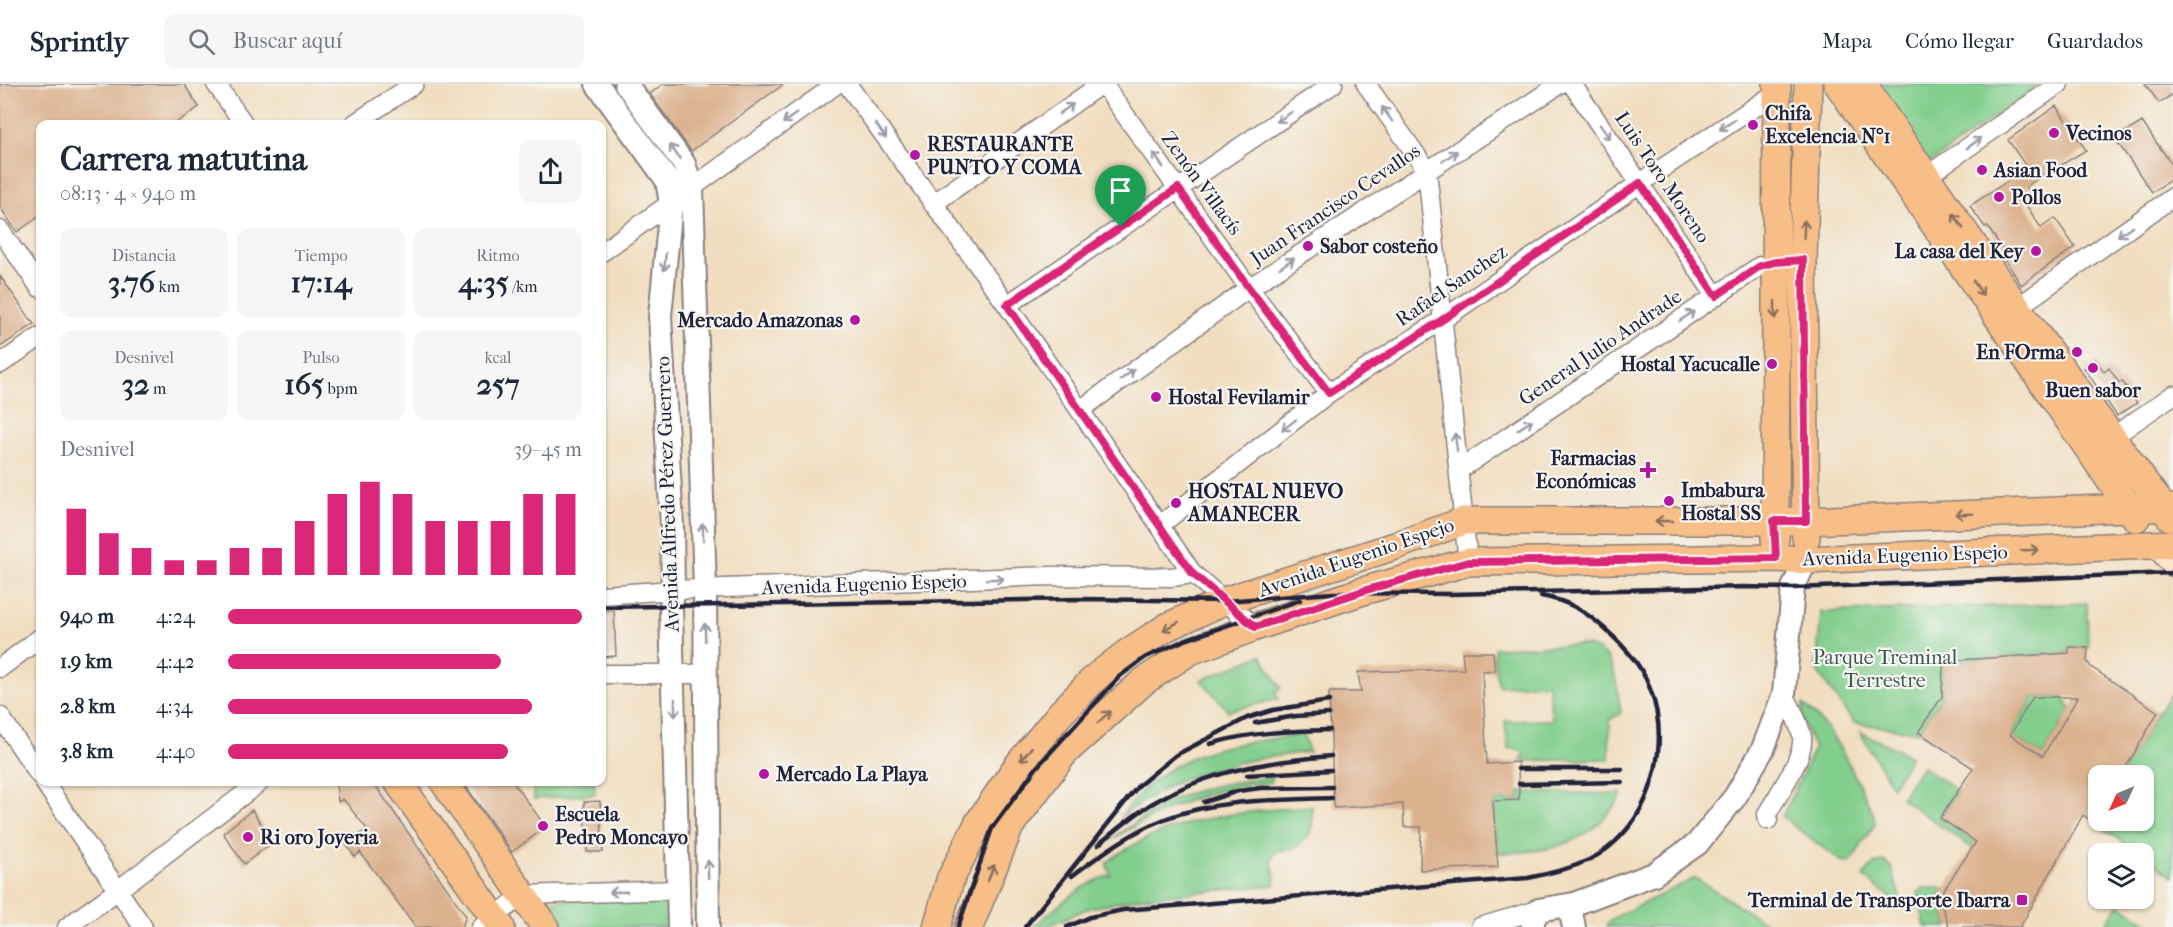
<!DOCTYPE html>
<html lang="es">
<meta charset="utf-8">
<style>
:root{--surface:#fff;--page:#f6f6f7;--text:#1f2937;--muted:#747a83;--line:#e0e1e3;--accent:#db2777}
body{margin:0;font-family:"IM FELL French Canon",serif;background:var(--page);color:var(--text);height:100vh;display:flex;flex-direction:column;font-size:22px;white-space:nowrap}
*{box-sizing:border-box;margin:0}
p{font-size:20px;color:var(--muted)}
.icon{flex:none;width:33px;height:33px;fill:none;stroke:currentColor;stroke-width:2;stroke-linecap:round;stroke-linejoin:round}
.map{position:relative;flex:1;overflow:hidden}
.panel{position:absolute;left:36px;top:36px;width:570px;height:666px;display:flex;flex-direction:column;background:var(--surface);border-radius:12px;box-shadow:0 2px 4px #0004}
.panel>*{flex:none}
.needle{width:39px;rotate:226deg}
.tools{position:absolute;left:2088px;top:681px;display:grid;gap:12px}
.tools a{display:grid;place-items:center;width:66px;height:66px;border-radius:12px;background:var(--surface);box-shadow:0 2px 4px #0004;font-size:30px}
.pin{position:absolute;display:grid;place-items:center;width:51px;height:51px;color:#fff;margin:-62px -26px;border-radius:50% 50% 50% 0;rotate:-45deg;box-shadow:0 0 6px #0007}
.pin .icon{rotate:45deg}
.round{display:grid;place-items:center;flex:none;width:63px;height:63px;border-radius:12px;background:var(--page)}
.head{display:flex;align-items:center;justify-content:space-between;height:102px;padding:0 24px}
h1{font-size:33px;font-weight:700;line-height:45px}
.figures{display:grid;grid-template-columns:repeat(3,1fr);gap:9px;height:102px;padding:6px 24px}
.figures div{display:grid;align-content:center;border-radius:12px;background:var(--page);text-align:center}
.figures b{font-size:30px;font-weight:700}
.figures small{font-size:16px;font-weight:400}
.figures p{font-size:16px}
.chart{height:168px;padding:12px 24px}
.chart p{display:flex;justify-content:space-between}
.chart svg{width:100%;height:108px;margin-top:6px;stroke:var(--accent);stroke-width:6}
ul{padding:0 24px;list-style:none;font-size:20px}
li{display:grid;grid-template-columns:96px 72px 1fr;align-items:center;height:45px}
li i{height:15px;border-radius:8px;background:var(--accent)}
header{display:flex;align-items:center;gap:36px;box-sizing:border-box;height:84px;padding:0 30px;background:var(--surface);border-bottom:2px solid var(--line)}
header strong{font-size:28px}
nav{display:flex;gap:33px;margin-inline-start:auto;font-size:21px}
.search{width:420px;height:54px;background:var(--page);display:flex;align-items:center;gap:15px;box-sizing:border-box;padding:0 21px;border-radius:12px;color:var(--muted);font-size:22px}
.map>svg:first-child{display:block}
.green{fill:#82ce8c;stroke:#527864;stroke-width:1.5}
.building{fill:#dcb18d;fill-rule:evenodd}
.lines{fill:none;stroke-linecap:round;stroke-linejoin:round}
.minor-casing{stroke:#8a807e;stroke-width:21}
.tertiary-casing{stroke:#8a807e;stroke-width:26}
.secondary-casing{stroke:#8a807e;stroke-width:27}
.primary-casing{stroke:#8a807e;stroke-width:30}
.minor{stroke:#fff;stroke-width:18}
.tertiary{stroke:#fff;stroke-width:22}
.secondary{stroke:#fce5cf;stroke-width:24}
.primary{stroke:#f7be87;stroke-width:27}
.rail{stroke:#22223b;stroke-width:4.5}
.oneway{stroke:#9c9ca7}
.oneway2{stroke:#8c7061}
.route-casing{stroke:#fff;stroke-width:12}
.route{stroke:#db2777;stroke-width:8}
.poi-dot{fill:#b5179e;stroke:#f6f6f2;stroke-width:2}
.labels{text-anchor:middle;stroke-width:4.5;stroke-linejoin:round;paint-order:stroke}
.poi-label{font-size:20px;font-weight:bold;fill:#22223b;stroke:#f6f6f2;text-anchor:start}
.street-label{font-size:20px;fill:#22223b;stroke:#f6f6f2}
.park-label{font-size:20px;fill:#3f5653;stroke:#f6f6f2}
</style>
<header>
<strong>Sprintly</strong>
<div class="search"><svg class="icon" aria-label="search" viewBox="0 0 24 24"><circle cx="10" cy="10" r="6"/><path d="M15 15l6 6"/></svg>Buscar aquí</div>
<nav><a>Mapa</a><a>Cómo llegar</a><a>Guardados</a></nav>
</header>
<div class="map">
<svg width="2173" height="843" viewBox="0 0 2173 843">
<rect width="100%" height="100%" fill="#f6f6f2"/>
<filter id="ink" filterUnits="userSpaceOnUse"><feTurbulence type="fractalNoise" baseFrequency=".0167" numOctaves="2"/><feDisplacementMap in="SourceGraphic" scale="12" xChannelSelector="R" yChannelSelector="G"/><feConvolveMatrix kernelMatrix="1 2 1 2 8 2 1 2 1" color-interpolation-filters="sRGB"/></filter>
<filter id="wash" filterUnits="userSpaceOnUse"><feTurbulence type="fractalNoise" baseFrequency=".008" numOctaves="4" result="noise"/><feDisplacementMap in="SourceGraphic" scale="24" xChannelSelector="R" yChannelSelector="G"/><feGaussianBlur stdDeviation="1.35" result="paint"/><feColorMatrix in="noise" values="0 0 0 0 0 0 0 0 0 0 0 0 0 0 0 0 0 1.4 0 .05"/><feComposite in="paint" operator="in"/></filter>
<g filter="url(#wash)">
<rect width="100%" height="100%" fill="#f1dec0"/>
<!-- green -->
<path class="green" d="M1870,0H2040L1929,80Z
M2087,519L2088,564L2069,563V569L1943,577L1942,613L1918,648L1854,639L1816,586L1821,528Z
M1580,561C1618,564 1616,600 1621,629L1610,636L1609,675L1521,677L1525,668L1508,664L1505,637L1552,636L1548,600L1499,602L1495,587L1494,564Z
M1261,571L1281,604L1275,609L1279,615L1228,627L1201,596Z
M2172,609L2173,611V792L2144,772V770L2140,769L2093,738L2098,729V736H2144V692L2121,691L2158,628Z
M2033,613H2063L2071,625L2043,672L2010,651Z
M1803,620C1837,647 1855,693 1874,731L1875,740L1850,779L1841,777L1782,733L1814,665L1803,638Z
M1860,648L1911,672L1892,703Z
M1304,651L1309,668C1262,673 1214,681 1171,701C1153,710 1136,722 1120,733C1171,664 1224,660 1304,651Z
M1922,682L1957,707L1940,734L1976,758L1972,764L1901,714Z
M1272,693V698C1252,701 1231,703 1212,709C1176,719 1143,738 1110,756C1132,741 1153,725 1177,714C1207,701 1240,697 1272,693Z
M533,698H594L595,710L534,715Z
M1519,708L1622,710C1594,760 1550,769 1497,769L1493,717L1519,716Z
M1312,722C1312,728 1313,736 1312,742C1309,758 1292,768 1278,766L1271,775L1275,791L1274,801L1143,813L1086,825L1046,843H1034C1051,826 1088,796 1111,791L1106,779C1166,733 1239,728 1312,722Z
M1885,777L1891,783L1903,823L1863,792L1873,781Z
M1695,794L1772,843H1607V840L1613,834Z
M1923,804H1945L1939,813L1949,843H1925L1918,809Z
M670,812L671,843H552L543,817Z
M2119,820L2154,843H2104Z"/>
<g id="blocks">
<!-- building -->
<path class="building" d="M0,0H184L199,23L174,40H40V132L17,148L0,123Z
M663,0H784L691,67L650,10Z
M2145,0H2173V10L2159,19Z
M2056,22L2086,66L2058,83L2057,81L2026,103L2032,110L2023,116L2041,144L2055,134L2075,163L2021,201L2003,172L2006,170L1987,142L1985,143L1970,122L2027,84L2008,56Z
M2142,38L2173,82V94L2152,108L2115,55Z
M0,192L34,240L0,263Z
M2096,276L2104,288L2109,284L2119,299L2122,297L2137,319L2117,332L2084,284Z
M602,527H614L616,572L602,573Z
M2069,563L2088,564L2087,577L2091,583L2158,628L2121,692H2098V729L2093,738L2083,731L2020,843H1949L1939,813L1976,758L1940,734L1973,684L1918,648L1942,613L1943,577L2069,569ZM2033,613H2078L2043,672L2010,651Z
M1462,568H1493L1495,587H1482L1487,680L1518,678L1519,716L1493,717L1498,783L1420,786L1421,743H1404L1403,720L1334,724L1329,608H1361L1358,588L1464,585Z
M336,698H373L466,832L462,843H416L360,768L355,773L346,760L367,745L343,715L338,718Z
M463,698H513L546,743L512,768Z
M600,717L603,768H587L584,718Z
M252,726L273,758L244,780L223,749Z"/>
</g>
</g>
<g filter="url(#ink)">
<use href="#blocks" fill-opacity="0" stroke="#8a807e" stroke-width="1.5"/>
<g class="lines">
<!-- minor casing -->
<g class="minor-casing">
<path id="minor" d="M216,0L244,40
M847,0L1007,221L1193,490L1255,543
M1103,0L1249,204L1329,309
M1366,0L1427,86L1468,478
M1572,0L1716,212
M354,40L414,0
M1918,98L2059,0
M933,120L1101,0
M0,146L40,204
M602,168L837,0
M1007,221L1333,0
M2008,230L2173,113
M0,280L40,253
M1080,326L1249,204L1560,0
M2104,359L2173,311
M1459,386L1760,182L1787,177
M1160,441L1329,309L1442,236L1640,99L1776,9
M602,511L673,506L1049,492L1171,493L1193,490
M0,584L40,554
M602,590H706
M0,632L40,692
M44,698L143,843
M1768,736L1767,730C1777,712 1805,673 1802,653C1799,638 1791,624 1784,610
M67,843L118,806L260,698
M481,843L523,811L677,806
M1480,843L1538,826"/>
</g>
<!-- tertiary casing -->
<g class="tertiary-casing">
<path id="tertiary" d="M597,0L667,96L671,120L660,232L672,442L673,506L671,523L679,843
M626,0L684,80L692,104L705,506L708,843
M1574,820L1571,829L1574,843
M1533,843V837L1538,826L1574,820L1654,790L1697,760L1735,713L1763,665L1784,610L1793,504L1806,476"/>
</g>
<!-- secondary casing -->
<g class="secondary-casing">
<path id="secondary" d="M2157,460L2173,480"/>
</g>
<!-- primary casing -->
<g class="primary-casing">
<path id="primary" d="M1838,0L2136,434
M1865,0L1870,11L2010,214L2170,433
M1806,454L1803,176L1808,0
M1775,455L1777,0
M398,698L501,843
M444,698L545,843
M937,843L950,796L979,738L1018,681L1060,630L1096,593L1127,569L1167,543L1224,517L1395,462L1464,437H1805L2128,424H2173
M969,843L1010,742L1065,668L1144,597L1190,567L1255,543L1366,506L1468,478L1776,474L1806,476L2173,460"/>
</g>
<!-- minor -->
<use href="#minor" class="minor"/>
<!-- tertiary -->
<use href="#tertiary" class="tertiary"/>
<!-- secondary -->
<use href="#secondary" class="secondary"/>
<!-- primary -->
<use href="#primary" class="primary"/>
<!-- rail -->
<path class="rail" d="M602,523L1080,515L1224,517L1333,509L1450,510L1744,503L1793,504L2173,489
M1255,639L1296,632L1329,630
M1210,660C1249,648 1289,647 1330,646
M1518,685H1622
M1247,691L1331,686
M1519,700L1622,698
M1204,718L1238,707L1261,704L1332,703
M1098,761C1116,746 1133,731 1153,719C1207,687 1270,677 1331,672
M1072,792C1101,770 1133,747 1167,734C1219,715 1278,716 1332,714
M958,843L992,744L1037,683L1120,592L1146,573L1185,556L1300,516
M1025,843L1138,702L1176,671L1247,634L1273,626L1329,617
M1067,843L1090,833L1123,826L1528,794C1559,787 1591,781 1615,758C1656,720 1670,654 1649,602C1641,580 1623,561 1605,545C1585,527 1569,517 1541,512"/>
</g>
<!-- one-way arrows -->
<defs><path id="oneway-shaft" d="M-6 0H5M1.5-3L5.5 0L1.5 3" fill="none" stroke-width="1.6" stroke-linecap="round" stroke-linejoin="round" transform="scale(1.5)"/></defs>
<g class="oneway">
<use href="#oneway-shaft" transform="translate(1066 25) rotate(-36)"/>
<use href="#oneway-shaft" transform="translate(1387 30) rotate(-125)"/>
<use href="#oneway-shaft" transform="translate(1284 33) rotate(146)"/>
<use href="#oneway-shaft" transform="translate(790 34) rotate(144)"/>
<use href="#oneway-shaft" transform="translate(1727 41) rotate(147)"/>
<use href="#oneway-shaft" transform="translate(881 47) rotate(54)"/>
<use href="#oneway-shaft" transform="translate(1605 48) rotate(55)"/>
<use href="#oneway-shaft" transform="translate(1974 59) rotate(-35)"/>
<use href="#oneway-shaft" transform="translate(675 68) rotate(-126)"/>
<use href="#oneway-shaft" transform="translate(1450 72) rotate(-33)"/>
<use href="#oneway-shaft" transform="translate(1158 76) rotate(-126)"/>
<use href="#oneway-shaft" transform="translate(2125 147) rotate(144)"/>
<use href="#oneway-shaft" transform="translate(665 178) rotate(95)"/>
<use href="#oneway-shaft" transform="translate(1287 179) rotate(-34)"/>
<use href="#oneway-shaft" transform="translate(1687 232) rotate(-34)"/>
<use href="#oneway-shaft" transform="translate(1127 291) rotate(-36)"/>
<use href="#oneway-shaft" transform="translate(1289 341) rotate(142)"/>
<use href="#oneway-shaft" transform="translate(1525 341) rotate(-34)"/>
<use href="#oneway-shaft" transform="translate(1456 358) rotate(-97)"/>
<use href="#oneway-shaft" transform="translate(703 448) rotate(-92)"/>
<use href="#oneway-shaft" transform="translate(995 495) rotate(-2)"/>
<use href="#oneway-shaft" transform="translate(705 548) rotate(-91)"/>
<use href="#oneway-shaft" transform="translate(675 624) rotate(89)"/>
<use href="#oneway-shaft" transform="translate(708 785) rotate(-91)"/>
<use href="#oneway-shaft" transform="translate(618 808) rotate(178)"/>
</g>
<g class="oneway2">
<use href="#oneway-shaft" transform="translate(1958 137) rotate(-124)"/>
<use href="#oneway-shaft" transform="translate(1804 145) rotate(-88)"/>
<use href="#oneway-shaft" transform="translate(1978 204) rotate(56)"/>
<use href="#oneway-shaft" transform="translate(1775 226) rotate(90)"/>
<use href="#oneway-shaft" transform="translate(1964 430) rotate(178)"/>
<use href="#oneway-shaft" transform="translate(1664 437) rotate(-180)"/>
<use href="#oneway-shaft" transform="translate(2030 466) rotate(-3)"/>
<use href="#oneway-shaft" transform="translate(1171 542) rotate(153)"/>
<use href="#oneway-shaft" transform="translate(1104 633) rotate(-42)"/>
<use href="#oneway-shaft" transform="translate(1026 670) rotate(130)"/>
<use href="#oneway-shaft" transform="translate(991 789) rotate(-68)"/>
</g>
</g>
<g class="lines" filter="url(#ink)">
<!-- route casing -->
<g class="route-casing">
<path id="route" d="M1640,99L1716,212L1760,182L1775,178L1803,176L1806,437H1774L1776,474L1468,478L1366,506L1255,543L1193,490L1007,221L1178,104L1249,204L1329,309L1442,236Z"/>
</g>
<!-- route -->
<use href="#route" class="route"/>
</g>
<!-- markers -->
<g class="poi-dot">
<circle cx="1753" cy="41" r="6"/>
<circle cx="2054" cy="49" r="6"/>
<circle cx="915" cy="71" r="6"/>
<circle cx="1982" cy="86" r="6"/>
<circle cx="1999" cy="113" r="6"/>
<circle cx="1308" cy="162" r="6"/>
<circle cx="2036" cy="167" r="6"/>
<circle cx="855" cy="236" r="6"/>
<circle cx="2077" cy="268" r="6"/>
<circle cx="1772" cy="280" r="6"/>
<circle cx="2093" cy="284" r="6"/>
<circle cx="1156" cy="313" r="6"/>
<path d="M1645 377h6v6h6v6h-6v6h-6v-6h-6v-6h6z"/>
<circle cx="1669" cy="417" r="6"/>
<circle cx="1176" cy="419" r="6"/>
<circle cx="764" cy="690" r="6"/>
<circle cx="543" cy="742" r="6"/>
<circle cx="248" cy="753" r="6"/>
<rect x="2016" y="810" width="12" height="12" rx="3"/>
</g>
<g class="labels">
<!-- poi labels -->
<g class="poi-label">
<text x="1765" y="36">Chifa<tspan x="1765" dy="23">Excelencia N°1</tspan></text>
<text x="2066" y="56">Vecinos</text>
<text x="927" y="67">RESTAURANTE<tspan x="927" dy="23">PUNTO Y COMA</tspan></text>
<text x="1994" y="93">Asian Food</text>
<text x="2011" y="120">Pollos</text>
<text x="1320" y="169">Sabor costeño</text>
<text x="2024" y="174" text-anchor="end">La casa del Key</text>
<text x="843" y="243" text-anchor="end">Mercado Amazonas</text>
<text x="2065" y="275" text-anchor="end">En FOrma</text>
<text x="1760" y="287" text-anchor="end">Hostal Yacucalle</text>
<text x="2093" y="313" text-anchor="middle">Buen sabor</text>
<text x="1168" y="320">Hostal Fevilamir</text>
<text x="1636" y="381" text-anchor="end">Farmacias<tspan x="1636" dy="23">Económicas</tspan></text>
<text x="1681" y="413">Imbabura<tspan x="1681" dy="23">Hostal SS</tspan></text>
<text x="1188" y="414">HOSTAL NUEVO<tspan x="1188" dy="23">AMANECER</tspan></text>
<text x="776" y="697">Mercado La Playa</text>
<text x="555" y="737">Escuela<tspan x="555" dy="23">Pedro Moncayo</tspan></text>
<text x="260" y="760">Ri oro Joyeria</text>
<text x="2010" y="823" text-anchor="end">Terminal de Transporte Ibarra</text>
</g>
<!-- street labels -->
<g class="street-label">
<text transform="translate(1663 93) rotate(56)" y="7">Luis Toro Moreno</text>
<text transform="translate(1202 99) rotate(54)" y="7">Zenón Villacís</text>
<text transform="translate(1335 120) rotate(-34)" y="7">Juan Francisco Cevallos</text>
<text transform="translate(1451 201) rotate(-34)" y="7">Rafael Sanchez</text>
<text transform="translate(1600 263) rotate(-34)" y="7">General Julio Andrade</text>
<text transform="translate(667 410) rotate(-92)" y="7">Avenida Alfredo Pérez Guerrero</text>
<text transform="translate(1905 471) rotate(-2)" y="7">Avenida Eugenio Espejo</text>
<text transform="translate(1356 473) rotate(-19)" y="7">Avenida Eugenio Espejo</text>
<text transform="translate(864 500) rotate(-2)" y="7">Avenida Eugenio Espejo</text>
</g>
<!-- park labels -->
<g class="park-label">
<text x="1885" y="580">Parque Treminal<tspan x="1885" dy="23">Terrestre</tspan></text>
</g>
</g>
</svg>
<div class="tools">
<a><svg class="needle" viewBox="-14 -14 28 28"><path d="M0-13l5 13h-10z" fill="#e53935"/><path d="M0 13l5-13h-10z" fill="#747a83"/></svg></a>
<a><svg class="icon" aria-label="layers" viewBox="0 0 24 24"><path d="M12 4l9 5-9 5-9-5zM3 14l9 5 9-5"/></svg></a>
</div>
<div class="pin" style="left:1121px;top:143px;background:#1e9e55"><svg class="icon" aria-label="arrive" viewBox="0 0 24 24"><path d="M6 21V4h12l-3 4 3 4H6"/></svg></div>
<section class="panel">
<div class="head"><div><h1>Carrera matutina</h1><p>08:13 · 4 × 940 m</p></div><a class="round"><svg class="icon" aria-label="share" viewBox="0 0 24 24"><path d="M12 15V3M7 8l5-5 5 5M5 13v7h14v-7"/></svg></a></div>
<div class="figures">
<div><p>Distancia</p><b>3.76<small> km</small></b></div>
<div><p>Tiempo</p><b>17:14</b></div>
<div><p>Ritmo</p><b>4:35<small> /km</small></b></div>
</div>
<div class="figures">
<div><p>Desnivel</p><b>32<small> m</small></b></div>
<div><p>Pulso</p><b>165<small> bpm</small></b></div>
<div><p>kcal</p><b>257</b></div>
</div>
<div class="chart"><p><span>Desnivel</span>39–45 m</p>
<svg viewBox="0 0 160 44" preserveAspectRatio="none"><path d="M5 44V17M15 44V27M25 44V33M35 44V38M45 44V38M55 44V33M65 44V33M75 44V22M85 44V11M95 44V6M105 44V11M115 44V22M125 44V22M135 44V22M145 44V11M155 44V11"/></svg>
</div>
<ul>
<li><b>940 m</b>4:24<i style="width:100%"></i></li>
<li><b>1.9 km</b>4:42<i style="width:77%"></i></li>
<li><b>2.8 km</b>4:34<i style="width:86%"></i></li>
<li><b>3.8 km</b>4:40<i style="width:79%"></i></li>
</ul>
</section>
</div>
